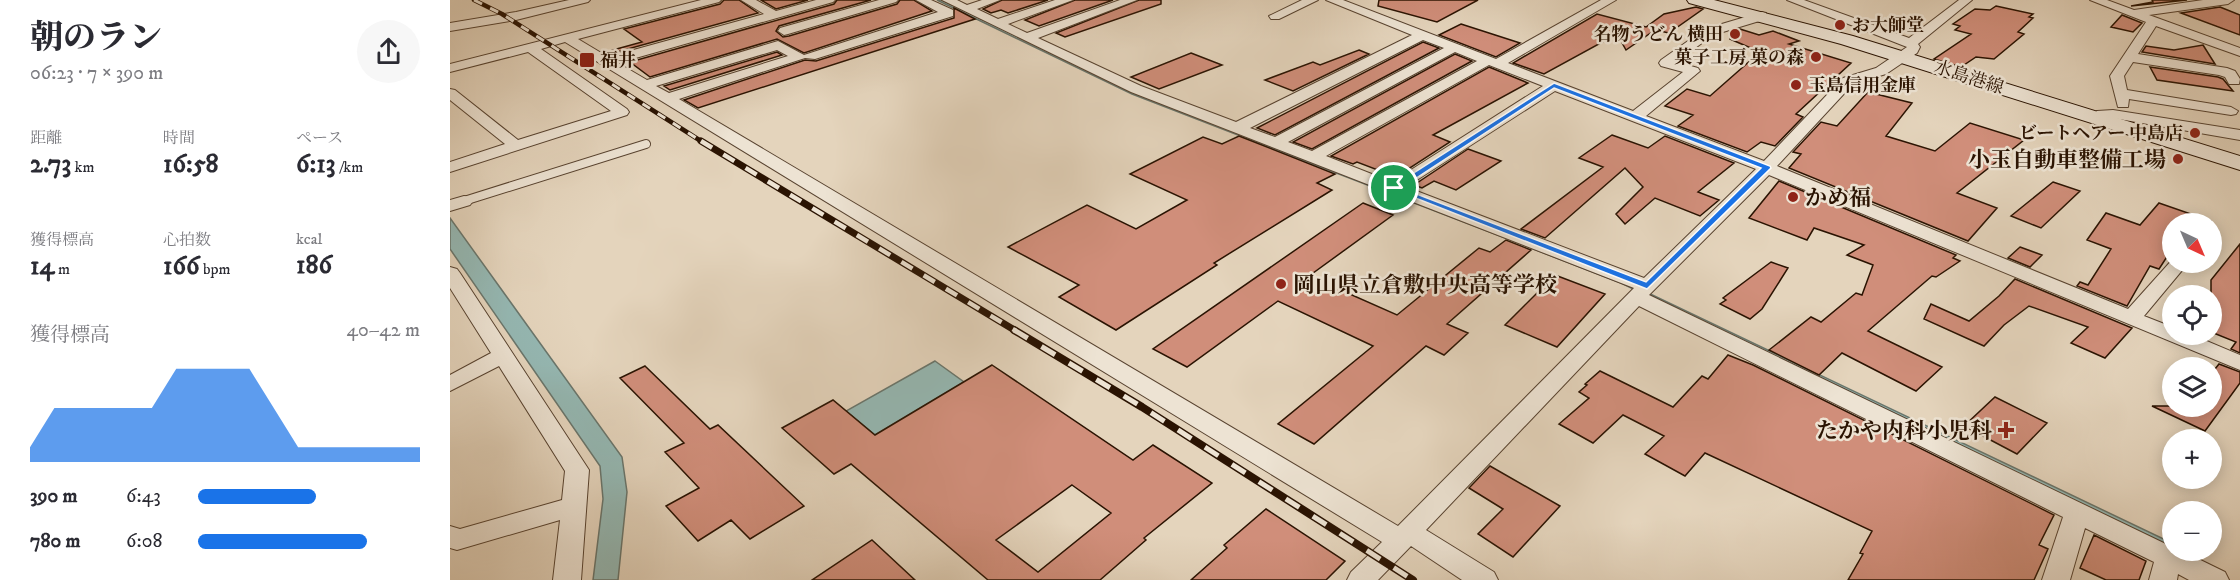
<!DOCTYPE html>
<html lang="ja">
<meta charset="utf-8">
<style>
:root{--surface:#fff;--page:#f7f7f7;--text:#2b2b33;--muted:#7c7c81;--accent:#1a73e8}
body{margin:0;font-family:"IM FELL DW Pica","Noto Serif JP",serif;background:var(--page);color:var(--text);height:100vh;display:flex;flex-direction:column;font-size:22px;white-space:nowrap}
*{box-sizing:border-box;margin:0}
p{font-size:20px;color:var(--muted)}
.icon{flex:none;width:33px;height:33px;fill:none;stroke:currentColor;stroke-width:2;stroke-linecap:round;stroke-linejoin:round}
.map{position:relative;flex:1;overflow:hidden}
.sheet{display:flex;flex-direction:column;background:var(--surface);width:450px}
.sheet>*{flex:none}
.needle{width:39px;rotate:136deg}
.tools{position:absolute;left:1712px;top:213px;display:grid;gap:12px}
.tools a{display:grid;place-items:center;width:60px;height:60px;border-radius:50%;background:var(--surface);box-shadow:0 3px 15px #0003;font-size:30px}
.pin{position:absolute;display:grid;place-items:center;width:51px;height:51px;color:#fff;margin:-26px;border:3px solid #fff;border-radius:50%;box-shadow:0 2px 6px #0007}
.round{display:grid;place-items:center;flex:none;width:63px;height:63px;border-radius:32px;background:var(--page)}
.summary{display:flex;align-items:center;justify-content:space-between;height:102px;padding:0 30px}
h1{font-size:33px;font-weight:800;line-height:45px}
.stats{display:grid;grid-template-columns:repeat(3,1fr);gap:9px;height:102px;padding:6px 30px}
.stats div{display:grid;align-content:center}
.stats b{font-size:26px;font-weight:800}
.stats small{font-size:16px;font-weight:400}
.stats p{font-size:16px}
.chart{height:168px;padding:12px 30px}
.chart p{display:flex;justify-content:space-between}
.chart svg{width:100%;height:108px;margin-top:6px;fill:var(--accent);opacity:.7}
ul{padding:0 30px;list-style:none;font-size:20px}
li{display:grid;grid-template-columns:96px 72px 1fr;align-items:center;height:45px}
li i{height:15px;border-radius:8px;background:var(--accent)}
main{display:flex;flex:1;min-height:0}
.map>svg:first-child{display:block}
.water{fill:#95b8b3;stroke:#6a766c;stroke-width:1.5}
.building{fill:#d08e7a;stroke:#2a1302;stroke-width:1.5;fill-rule:evenodd}
.lines{fill:none;stroke-linecap:round;stroke-linejoin:round}
.lane-casing{stroke:#584330;stroke-width:10}
.street-casing{stroke:#584330;stroke-width:2}
.secondary-casing{stroke:#2a1302;stroke-width:2}
.lane{stroke:#ede3d3;stroke-width:8}
.street{fill:#ede3d3;fill-rule:evenodd}
.secondary{fill:#ede3d3;fill-rule:evenodd}
.rail-far2-casing{stroke:#2a1302;stroke-width:4.5}
.rail-far1-casing{stroke:#2a1302;stroke-width:7}
.rail-casing{stroke:#2a1302;stroke-width:8}
.rail-far2{stroke:#ede3d3;stroke-width:3;stroke-dasharray:9;stroke-linecap:butt}
.rail-far1{stroke:#ede3d3;stroke-width:4.5;stroke-dasharray:13;stroke-linecap:butt}
.rail{stroke:#ede3d3;stroke-width:5;stroke-dasharray:16;stroke-linecap:butt}
.route{fill:#1a73e8;stroke:#fff;stroke-width:1.5;fill-rule:evenodd}
.poi-dot{fill:#8f2418;stroke:#ede3d3;stroke-width:2}
.labels{text-anchor:middle;stroke-width:5;stroke-linejoin:round;paint-order:stroke}
.far-poi-label{font-size:18px;font-weight:bold;fill:#2a1302;stroke:#ede3d3;text-anchor:start}
.far-street-label{font-size:18px;fill:#2a1302;stroke:#ede3d3}
.poi-label{font-size:22px;font-weight:bold;fill:#2a1302;stroke:#ede3d3;text-anchor:end}
</style>
<main>
<section class="sheet">
<div class="summary"><div><h1>朝のラン</h1><p>06:23 · 7 × 390 m</p></div><a class="round"><svg class="icon" aria-label="share" viewBox="0 0 24 24"><path d="M12 15V3M7 8l5-5 5 5M5 13v7h14v-7"/></svg></a></div>
<div class="stats">
<div><p>距離</p><b>2.73<small> km</small></b></div>
<div><p>時間</p><b>16:58</b></div>
<div><p>ペース</p><b>6:13<small> /km</small></b></div>
</div>
<div class="stats">
<div><p>獲得標高</p><b>14<small> m</small></b></div>
<div><p>心拍数</p><b>166<small> bpm</small></b></div>
<div><p>kcal</p><b>186</b></div>
</div>
<div class="chart"><p><span>獲得標高</span>40–42 m</p>
<svg viewBox="0 0 160 44" preserveAspectRatio="none"><path d="M0 44V38L10 22L20 22L30 22L40 22L50 22L60 6L70 6L80 6L90 6L100 22L110 38L120 38L130 38L140 38L150 38L160 38V44z"/></svg>
</div>
<ul>
<li><b>390 m</b>6:43<i style="width:53%"></i></li>
<li><b>780 m</b>6:08<i style="width:76%"></i></li>
</ul>
</section>
<div class="map">
<svg width="1790" height="580" viewBox="0 0 1790 580">
<rect width="100%" height="100%" fill="#e4d4bc"/>
<filter id="stains"><feTurbulence type="fractalNoise" baseFrequency=".00333" numOctaves="4"/><feColorMatrix values="0 0 0 0 .2 0 0 0 0 .09 0 0 0 0 .02 0 0 0 .5 -.17"/></filter>
<radialGradient id="worn" r=".72"><stop offset=".6" stop-color="#630" stop-opacity="0"/><stop offset="1" stop-color="#630" stop-opacity=".3"/></radialGradient>
<!-- water -->
<path class="water" d="M487,0H492L685,93L1173,281L1722,543V550L1171,283L682,94Z
M0,218L172,457L177,492L168,580H143L153,499L150,466L0,249Z
M485,361L514,382L425,435L396,411Z"/>
<!-- building -->
<path class="building" d="M274,0H289L308,13L167,52L163,50L192,42L174,29L270,4Z
M311,0H358L326,9Z
M387,0H421L329,26L326,31L333,37L339,36L447,4L450,0H464L482,11L354,53L327,39L200,77L180,62L384,4Z
M552,0H598L558,13L551,10L541,13L533,9Z
M625,0H663L589,26L575,20Z
M689,0H711V4L615,37L606,33Z
M929,0H1028L987,22L928,6Z
M1702,0H1737L1681,6L1703,2Z
M1546,6L1583,14L1579,17L1583,18L1568,32L1574,34L1544,59L1526,57L1511,67L1484,59L1521,34L1505,30L1510,26L1503,24L1525,9L1540,10Z
M1246,7L1253,9L1219,33L1205,30L1176,50L1167,34L1094,74L1063,63L1147,14L1196,27L1214,14Z
M1770,7L1790,15V35L1731,13Z
M504,8L525,19L248,108L234,100L355,60L366,61L504,18Z
M1672,15L1692,23L1683,32L1661,27Z
M1011,24L1070,43L1046,57L989,35Z
M1290,29L1309,35L1323,31L1349,41L1339,44L1401,63L1346,114L1353,117L1325,146L1311,142L1297,152L1228,126L1243,115L1215,106L1237,89L1260,96L1310,52L1280,39L1283,31Z
M973,42L989,48L825,135L807,128Z
M1753,45L1765,64L1692,52L1696,46L1724,50Z
M909,50L919,54L843,91L815,80L863,62L870,65Z
M327,52L332,55L220,90L214,86Z
M741,53L772,65L709,89L681,77Z
M1005,54L1022,61L862,149L843,142Z
M1039,67L1078,83L983,135L1000,142L946,177L907,162L903,164L881,156Z
M1700,67L1768,77L1773,79L1783,91L1707,80Z
M1418,92L1462,103L1436,136L1485,151L1520,123L1574,140L1507,193L1547,208L1518,241L1339,168L1351,154L1343,152L1371,122L1387,126Z
M1162,135L1198,148L1215,136L1284,163L1248,192L1269,200L1250,216L1205,198L1175,224L1166,214L1193,187L1175,168L1095,238L1071,229L1153,167L1129,158Z
M789,136L885,174L867,183L882,190L764,263L767,265L666,330L609,297L629,285L558,247L637,205L686,229L737,200L680,174L753,137L772,144Z
M1018,149L1051,161L1006,190L984,181L972,188L964,185Z
M1329,181L1506,255L1503,258L1510,261L1486,277L1482,276L1418,331L1492,367L1466,391L1392,353L1369,375L1319,350L1361,317L1371,322L1406,293L1412,295L1423,265L1397,255L1414,245L1364,228L1357,240L1299,218Z
M1603,182L1630,191L1591,228L1561,216Z
M913,203L943,215L859,276L947,315L1029,248L1040,252L1056,240L1081,250L997,324L1018,333L994,355L976,346L864,444L828,424L923,346L828,301L737,367L703,349Z
M1709,203L1761,221V224H1722V249L1709,269L1700,266L1677,306L1627,286L1630,282L1638,285L1661,249L1637,240L1656,213L1690,225Z
M1790,244V353L1781,349L1786,342L1761,332V280Z
M1570,247L1592,255L1580,267L1558,258Z
M1321,262L1338,268L1312,309L1300,319L1270,304L1276,300L1273,298Z
M1105,275L1155,294L1107,347L1055,325Z
M1565,279L1682,328L1655,358L1621,343L1638,327L1579,306L1554,325L1534,346L1474,319L1481,304L1519,321L1549,296Z
M1278,355L1303,365L1604,515L1589,545L1598,549L1584,580H1398L1413,554L1410,553L1422,531L1255,453L1235,476L1195,454L1214,436L1173,415L1143,443L1109,424L1139,398L1129,392L1137,385L1135,384L1150,371L1223,407L1252,376L1258,379Z
M1769,364L1790,372V383L1755,431L1702,406H1761V374Z
M542,365L683,460L703,445L762,483L694,538L696,540L650,580H538L401,464L384,474L332,428L383,400L425,435ZM622,485L661,513L588,572L546,540Z
M195,366L260,429L268,425L354,506L300,539L281,520L248,541L216,506L249,488L215,452L234,443L170,378Z
M1545,397L1597,423L1567,454L1514,426Z
M1040,466L1110,506L1063,557L1028,534L1053,509L1019,488Z
M816,509L895,561L876,580H741L777,548L774,545Z
M1644,535L1696,561L1689,580H1656L1630,568Z
M422,540L465,580H362Z"/>
<g class="lines">
<!-- lane casing -->
<g class="lane-casing">
<path id="lane" d="M14,201L196,144"/>
</g>
<!-- street casing -->
<g class="street-casing">
<path id="street" d="M119,0H140L138,2L66,20L0,31V23L66,12Z
M251,0H271L269,2L128,39L158,57L314,14L291,0H306L326,11L366,0H385L383,2L168,63L197,80L328,41L354,55L488,12L466,0H481L503,10V16L365,59L355,58L229,99L948,526L1184,288L681,92L492,0H507L517,5L532,0H550L527,9L548,19L605,0H623L558,24L577,33L670,0H687L588,38L691,86L786,122L962,35L876,0H893L1046,59L1151,0H1166L1058,63L1183,111L1233,72L1211,66L1209,63L1211,60L1255,29L1312,12L1316,13V19L1263,35L1226,62L1248,68L1250,71L1196,116L1314,161L1393,78L1426,68L1457,47L1337,0H1354L1459,38L1509,0H1522L1468,44L1470,47L1467,53L1436,74L1403,84L1327,166L1678,309L1722,260V262H1739L1694,316L1722,327V334H1740L1790,355V370L1319,175L1199,295L1722,547V550H1730L1775,572L1779,580H1739L1728,574L1727,580H1699L1704,562L1635,528L1620,580H1592L1613,517L1189,306L976,530L1044,572L1048,580H1012L961,546L928,580H897L901,572L932,542L115,42L91,49L177,109L179,112L177,115L0,172V162L55,144L0,100V89L5,90L68,140L161,111L78,52L0,72V64ZM973,40L994,48L825,137L800,128ZM327,50L338,56L219,93L206,86ZM1005,52L1027,61L862,151L838,142ZM1039,65L1093,86L942,182L876,156ZM1105,91L1306,169L1194,278L956,187Z
M429,0H448L446,2L338,34L334,35L328,31L330,28Z
M852,0H868L829,19H821L819,16Z
M1640,0H1657L1684,10L1753,0H1784L1778,4L1699,15L1790,48V56L1706,26L1688,54L1777,68L1785,71L1790,79L1789,84H1779L1775,77L1769,75L1683,62L1674,76L1677,90L1781,107L1788,111L1786,114L1781,115L1679,99L1678,107H1668L1660,76L1696,22Z
M1663,110L1790,130V140L1663,118H1656L1647,122L1640,118L1647,111Z
M14,196L20,197L23,201L20,205L0,211V200Z
M0,267L7,269L10,273L139,470L131,580H103L110,520L7,550L0,548V526L10,529L112,500L115,471L49,366L0,391V375L41,353L0,288Z"/>
</g>
<!-- secondary casing -->
<g class="secondary-casing">
<path id="secondary" d="M1237,0H1264L1403,36L1790,156V170L1391,44L1239,3Z"/>
</g>
<!-- lane -->
<use href="#lane" class="lane"/>
<!-- street -->
<use href="#street" class="street"/>
<!-- secondary -->
<use href="#secondary" class="secondary"/>
<!-- rail-far2 casing -->
<g class="rail-far2-casing">
<path id="rail-far2" d="M24,0L52,14L254,143"/>
</g>
<!-- rail-far1 casing -->
<g class="rail-far1-casing">
<path id="rail-far1" d="M251,141L566,331"/>
</g>
<!-- rail casing -->
<g class="rail-casing">
<path id="rail" d="M564,330L692,407L963,580"/>
</g>
<!-- rail-far2 -->
<use href="#rail-far2" class="rail-far2"/>
<!-- rail-far1 -->
<use href="#rail-far1" class="rail-far1"/>
<!-- rail -->
<use href="#rail" class="rail"/>
</g>
<!-- route -->
<path class="route" d="M1104,83L1320,166L1321,168L1197,289L940,188ZM1104,88L1311,168L1196,282L951,188Z"/>
<!-- markers -->
<g class="poi-dot">
<circle cx="1390" cy="25" r="6"/>
<circle cx="1285" cy="34" r="6"/>
<circle cx="1366" cy="57" r="6"/>
<rect x="129" y="52" width="16" height="16" rx="3"/>
<circle cx="1346" cy="85" r="6"/>
<circle cx="1745" cy="133" r="6"/>
<circle cx="1728" cy="159" r="6"/>
<circle cx="1343" cy="197" r="6"/>
<circle cx="831" cy="284" r="6"/>
<path d="M1553 421h6v6h6v6h-6v6h-6v-6h-6v-6h6z"/>
</g>
<g class="labels">
<!-- far-poi labels -->
<g class="far-poi-label">
<text x="1402" y="31">お大師堂</text>
<text x="1273" y="40" text-anchor="end">名物うどん 横田</text>
<text x="1354" y="63" text-anchor="end">菓子工房 菓の森</text>
<text x="150" y="66">福井</text>
<text x="1358" y="91">玉島信用金庫</text>
<text x="1733" y="139" text-anchor="end">ビートヘアー 中島店</text>
</g>
<!-- far-street labels -->
<g class="far-street-label">
<text transform="translate(1519 77) rotate(18)" y="6">水島港線</text>
</g>
<!-- poi labels -->
<g class="poi-label">
<text x="1716" y="167">小玉自動車整備工場</text>
<text x="1355" y="205" text-anchor="start">かめ福</text>
<text x="843" y="292" text-anchor="start">岡山県立倉敷中央高等学校</text>
<text x="1542" y="438">たかや内科小児科</text>
</g>
</g>
<rect width="100%" height="100%" filter="url(#stains)"/>
<rect width="100%" height="100%" fill="url(#worn)"/>
</svg>
<div class="tools">
<a><svg class="needle" viewBox="-14 -14 28 28"><path d="M0-13l5 13h-10z" fill="#e53935"/><path d="M0 13l5-13h-10z" fill="#7c7c81"/></svg></a>
<a><svg class="icon" aria-label="locate" viewBox="0 0 24 24"><circle cx="12" cy="12" r="6"/><path d="M12 2v4M12 18v4M2 12h4M18 12h4"/></svg></a>
<a><svg class="icon" aria-label="layers" viewBox="0 0 24 24"><path d="M12 4l9 5-9 5-9-5zM3 14l9 5 9-5"/></svg></a>
<a>+</a>
<a>−</a>
</div>
<div class="pin" style="left:944px;top:188px;background:#1e9e55"><svg class="icon" aria-label="arrive" viewBox="0 0 24 24"><path d="M6 21V4h12l-3 4 3 4H6"/></svg></div>
</div>
</main>
